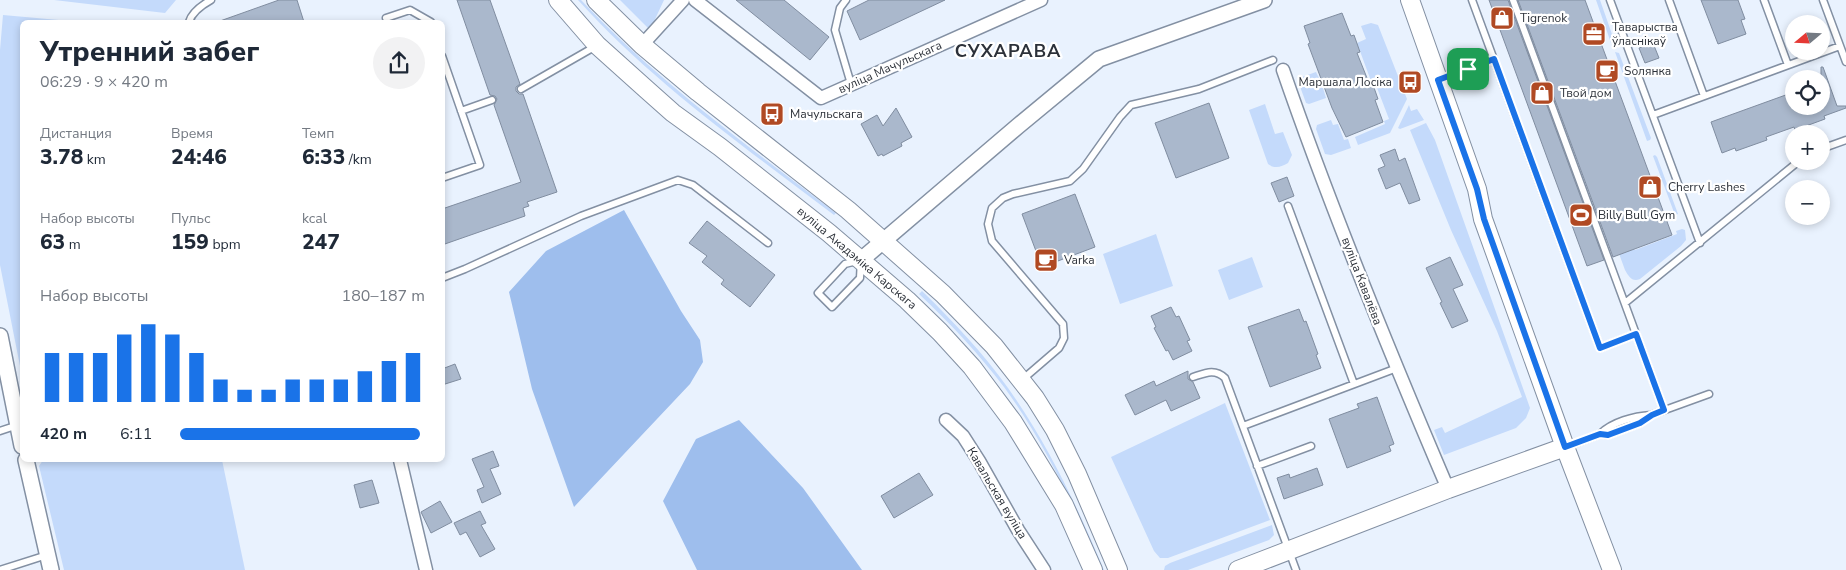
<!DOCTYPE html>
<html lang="ru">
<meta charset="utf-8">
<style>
:root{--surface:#fff;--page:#f2f2f3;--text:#1f2937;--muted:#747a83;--accent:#1a73e8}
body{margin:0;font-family:"Nunito Sans",sans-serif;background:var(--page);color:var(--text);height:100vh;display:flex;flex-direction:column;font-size:19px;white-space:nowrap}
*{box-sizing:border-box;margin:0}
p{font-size:16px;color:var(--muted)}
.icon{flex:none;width:28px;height:28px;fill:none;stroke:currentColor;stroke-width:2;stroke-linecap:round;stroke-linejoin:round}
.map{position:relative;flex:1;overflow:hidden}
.panel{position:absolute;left:20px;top:20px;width:425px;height:442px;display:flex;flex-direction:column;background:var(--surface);border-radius:8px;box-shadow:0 2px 8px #0003}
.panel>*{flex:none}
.needle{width:32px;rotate:251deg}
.tools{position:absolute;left:1785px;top:15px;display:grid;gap:10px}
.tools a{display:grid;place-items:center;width:45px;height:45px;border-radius:50%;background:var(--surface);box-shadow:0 2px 8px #0003;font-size:25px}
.pin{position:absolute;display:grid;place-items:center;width:42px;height:42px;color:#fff;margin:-21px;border-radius:10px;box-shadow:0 2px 8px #0006}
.round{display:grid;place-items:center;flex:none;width:52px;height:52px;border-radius:26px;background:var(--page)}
.headline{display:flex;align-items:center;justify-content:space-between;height:85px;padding:0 20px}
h1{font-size:28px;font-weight:800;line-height:38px}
.metrics{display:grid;grid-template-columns:repeat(3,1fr);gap:8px;height:85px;padding:5px 20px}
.metrics div{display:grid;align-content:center}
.metrics b{font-size:21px;font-weight:800}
.metrics small{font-size:14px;font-weight:400}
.metrics p{font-size:14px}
.chart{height:140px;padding:10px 20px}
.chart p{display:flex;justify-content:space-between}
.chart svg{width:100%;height:90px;margin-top:5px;stroke:var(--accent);stroke-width:6}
ul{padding:0 20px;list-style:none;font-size:16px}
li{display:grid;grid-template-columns:80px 60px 1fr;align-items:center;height:38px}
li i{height:12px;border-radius:6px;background:var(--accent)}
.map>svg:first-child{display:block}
.green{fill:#c4dafb}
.forest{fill:#9ebeed}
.building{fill:#aab8cc;stroke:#808da0}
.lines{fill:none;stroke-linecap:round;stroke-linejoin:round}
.service-casing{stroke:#8390a3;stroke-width:9}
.minor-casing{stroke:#8390a3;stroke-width:15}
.tertiary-casing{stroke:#8390a3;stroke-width:18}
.secondary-casing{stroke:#8390a3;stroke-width:20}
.service{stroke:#fff;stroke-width:6}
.minor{stroke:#fff;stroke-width:12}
.tertiary{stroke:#fff;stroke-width:15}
.secondary{stroke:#fff;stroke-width:18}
.route-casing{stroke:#fff;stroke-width:10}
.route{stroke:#1a73e8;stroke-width:6}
.labels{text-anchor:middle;stroke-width:4.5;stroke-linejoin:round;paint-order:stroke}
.poi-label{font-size:12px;fill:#2c3139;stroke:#fff;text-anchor:start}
.street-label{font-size:12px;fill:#2c3139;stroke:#fff}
.district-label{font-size:18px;font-weight:bold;letter-spacing:1px;fill:#2c3139;stroke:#fff}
</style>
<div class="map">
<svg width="1846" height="570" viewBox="0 0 1846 570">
<rect width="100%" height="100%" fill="#e9f2fe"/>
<!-- green -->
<path class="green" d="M54,0H176L165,13Z
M578,0H581C657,81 748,146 836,213L834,215C746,148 653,83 578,0Z
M620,0H664L650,30Z
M1596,0H1600L1614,40V42L1611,43Z
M3,15L81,22H22V376L0,265V50Z
M1371,23L1378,25L1407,99L1390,133L1358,145L1355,137L1385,124L1384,121L1389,119L1374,80L1371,81L1357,43L1366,39L1361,26Z
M1615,52L1619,53L1651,138L1650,140L1647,141Z
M1316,72L1319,78H1320L1326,98L1309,104L1306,103L1298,81L1299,78Z
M1265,104L1275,134L1283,132L1292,155L1288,163C1282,167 1274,169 1268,164L1249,110Z
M1409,105L1411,111L1417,109L1424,120L1400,129L1398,128Z
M1331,120L1333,125L1338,124L1344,140L1348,139L1351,148L1331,155L1325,154L1316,129L1317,125Z
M1426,123L1435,140L1530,408L1526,418L1516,428L1444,455L1434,430L1442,427L1445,433L1522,397L1497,331L1451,230L1410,130Z
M1655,155L1657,157L1678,214L1675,215L1653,156Z
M1607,221L1635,250L1677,234L1676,231L1682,229L1685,230L1686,240L1681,246L1640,279C1632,282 1629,277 1625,270Z
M1156,234L1173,286L1120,304L1103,254Z
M1252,257L1263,287L1229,300L1218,270Z
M922,291C953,321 983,353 1008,388C1048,444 1077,506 1104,570H1101C1074,506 1045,443 1004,387C979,354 950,323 919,294Z
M1225,403L1270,520L1168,558H1160L1154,551L1111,457Z
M43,460H222L245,570H64L39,466Z
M1272,525L1274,535L1269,540L1188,570H1164L1165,566L1170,563Z"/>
<!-- forest -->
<path class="forest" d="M624,210L681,311L700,340L703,362L690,384L574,507L532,389L509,292L546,251Z
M739,420L803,488L862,570H697L663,501L696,439Z"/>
<!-- building -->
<path class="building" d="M279,0H297L304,22H220V21Z
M457,0H490L520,84L516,87V91L519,94H523L557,192L527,202L529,206L523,208L525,216L442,245V209L521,182L494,105L497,99L495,96L490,95Z
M736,0H784L829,37L810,60Z
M869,0H945L860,40L847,11Z
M1489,0H1508L1604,260L1587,266Z
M1518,0H1585L1672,235L1613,257Z
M1701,0H1738L1745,19L1741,20L1746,34L1718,44Z
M1342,13L1351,36L1354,35L1360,52L1357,53L1369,83L1372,82L1378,99L1375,100L1383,122L1346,137L1332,108L1308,44L1310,43L1304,26Z
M1653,43L1659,58L1645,63L1639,48Z
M1821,67H1823L1837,106H1846V108L1824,116L1825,119L1795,130L1794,127L1766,137L1767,140L1736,151L1735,148L1722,153L1711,122L1794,92V106H1821Z
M1209,103L1229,158L1176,178L1155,123Z
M896,108L912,137L901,143L902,146L883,156L882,154L878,156L861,124L877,115L883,126Z
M1395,149L1399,161L1405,158L1420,200L1409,204L1400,183L1386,189L1378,169L1385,166L1380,155Z
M1287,177L1294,196L1279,202L1271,183Z
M1075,194L1095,247L1042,267L1022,214Z
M707,221L775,275L750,307L721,284L724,280L702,262L707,256L689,243Z
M1450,257L1463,285L1453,289L1468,321L1452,328L1440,303L1442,302L1426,268Z
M1171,307L1176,317L1179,316L1190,340L1187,341L1192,351L1173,360L1168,350L1166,351L1154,328L1156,327L1151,316Z
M1299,309L1304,322L1306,321L1318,354L1316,355L1321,368L1270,387L1248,327Z
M455,364L461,379L442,385V369Z
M1188,371V379L1193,382L1200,398L1171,411L1166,400L1135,415L1125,395L1154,381L1156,386Z
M1377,397L1394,444L1389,446L1391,451L1347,468L1329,419L1359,408L1357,404Z
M493,451L499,466L490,469L501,494L482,503L477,490L484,487L472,459Z
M1317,468L1323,485L1284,499L1277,478L1289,474L1290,478Z
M919,473L933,495L894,518L881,496Z
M372,480L379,503L360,508L354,485Z
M440,501L452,522L431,533L421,512Z
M480,511L486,523L481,525L495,549L480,557L466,532L460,535L454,523Z"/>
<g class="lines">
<!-- service casing -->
<g class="service-casing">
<path id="service" d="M846,0L840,8L835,30L851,84
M1472,0L1600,348L1636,334
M1513,0L1664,410
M1610,0L1700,243
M1669,0L1704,96
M1764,0L1788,65
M1823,0L1846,62
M189,22C192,12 202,5 211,0
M388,22L386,18L410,10L431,22
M442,56L480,165L442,178
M1439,80L1494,59
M521,89L596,46
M461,111L492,100
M1653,115L1840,46
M1821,149L1846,140
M1288,206L1354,384
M861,260L860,278L832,307L818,293L845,264Z
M442,278L465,269L581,216L678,180L693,185L768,243
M1625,303L1799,161
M1193,377C1205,373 1215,368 1225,378L1296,570
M1023,379L1059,348L1064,338L1063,324L992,241L988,224L992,208L1003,198L1013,194L1070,181L1083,169L1120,117L1131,105L1199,89L1273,60
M1243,426L1397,368
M0,431L18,425
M1600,434C1612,422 1634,416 1651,415
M1566,447L1600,434L1608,435L1640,423L1651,415L1709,394
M1257,466L1311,446
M0,570L47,555"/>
</g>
<!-- minor casing -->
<g class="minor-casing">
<path id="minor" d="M695,0L821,98L1041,0
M642,45L683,0
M1283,70C1332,212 1389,351 1448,489
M946,420L963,436L979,461L1018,530L1044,570
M400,460L426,570"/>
</g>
<!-- tertiary casing -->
<g class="tertiary-casing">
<path id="tertiary" d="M861,260L1018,126L1099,59L1264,0
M0,336L22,446
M26,460L51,570"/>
</g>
<!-- secondary casing -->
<g class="secondary-casing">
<path id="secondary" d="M558,0L597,45L646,89L673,113L720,147L829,233L907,300L940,332L972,367L1013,422L1064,505L1093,570
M596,0L642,45L698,92L848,210L943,294L994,346L1035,398L1055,430L1077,474L1118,570
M1410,0L1477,189L1483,219L1565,447L1612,570
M1238,570L1448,489L1565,447"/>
</g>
<!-- service -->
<use href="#service" class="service"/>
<!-- minor -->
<use href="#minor" class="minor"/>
<!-- tertiary -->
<use href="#tertiary" class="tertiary"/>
<!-- secondary -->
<use href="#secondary" class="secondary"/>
</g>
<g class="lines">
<!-- route casing -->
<g class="route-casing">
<path id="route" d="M1494,59L1600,348L1636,334L1664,410L1652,415L1640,423L1608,435L1600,434L1565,447L1484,219L1477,189L1438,80Z"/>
</g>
<!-- route -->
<use href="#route" class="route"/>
</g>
<!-- icons -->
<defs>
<g id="shop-square" transform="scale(1.25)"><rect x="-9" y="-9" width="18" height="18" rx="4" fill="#b04923" stroke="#fff"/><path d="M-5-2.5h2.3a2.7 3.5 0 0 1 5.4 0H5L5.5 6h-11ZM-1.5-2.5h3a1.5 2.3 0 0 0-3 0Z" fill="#fff"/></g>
<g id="office-square" transform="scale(1.25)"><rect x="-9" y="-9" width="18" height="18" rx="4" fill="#b04923" stroke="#fff"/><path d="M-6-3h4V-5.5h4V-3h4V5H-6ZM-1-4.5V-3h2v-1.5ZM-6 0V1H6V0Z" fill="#fff"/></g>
<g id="cafe-square" transform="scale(1.25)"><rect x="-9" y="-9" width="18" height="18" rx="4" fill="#b04923" stroke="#fff"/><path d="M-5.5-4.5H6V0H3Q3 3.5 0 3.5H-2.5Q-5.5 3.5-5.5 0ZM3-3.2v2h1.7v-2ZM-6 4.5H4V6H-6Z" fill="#fff"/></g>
<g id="bus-square" transform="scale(1.25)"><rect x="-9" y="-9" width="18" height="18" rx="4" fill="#b04923" stroke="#fff"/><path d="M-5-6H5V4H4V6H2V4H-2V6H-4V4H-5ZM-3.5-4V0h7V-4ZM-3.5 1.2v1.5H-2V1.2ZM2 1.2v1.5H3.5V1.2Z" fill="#fff"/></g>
<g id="stadium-square" transform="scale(1.25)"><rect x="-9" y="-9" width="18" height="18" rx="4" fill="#b04923" stroke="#fff"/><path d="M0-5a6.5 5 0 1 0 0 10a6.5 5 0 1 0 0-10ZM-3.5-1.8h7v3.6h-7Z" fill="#fff"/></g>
</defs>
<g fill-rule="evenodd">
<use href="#shop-square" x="1502" y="18"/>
<use href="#office-square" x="1594" y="34"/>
<use href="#cafe-square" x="1607" y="71"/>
<use href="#bus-square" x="1410" y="82"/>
<use href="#shop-square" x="1542" y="93"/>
<use href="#bus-square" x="772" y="114"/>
<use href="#shop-square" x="1650" y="187"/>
<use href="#stadium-square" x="1581" y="215"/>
<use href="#cafe-square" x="1046" y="260"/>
</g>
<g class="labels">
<!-- poi labels -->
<g class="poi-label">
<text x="1520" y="22">Tigrenok</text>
<text x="1612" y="31">Таварыства<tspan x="1612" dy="14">ўласнікаў</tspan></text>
<text x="1624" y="75">Sолянка</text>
<text x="1392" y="86" text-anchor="end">Маршала Лосіка</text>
<text x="1560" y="97">Твой дом</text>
<text x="790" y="118">Мачульскага</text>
<text x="1668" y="191">Cherry Lashes</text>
<text x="1598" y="219">Billy Bull Gym</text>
<text x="1064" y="264">Varka</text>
</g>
<!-- street labels -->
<g class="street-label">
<text transform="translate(890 67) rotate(-24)" y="4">вуліца Мачульскага</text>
<text transform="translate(857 258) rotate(40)" y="4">вуліца Акадэміка Карскага</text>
<text transform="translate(1362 281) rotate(69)" y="4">вуліца Кавалёва</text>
<text transform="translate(997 493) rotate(59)" y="4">Кавальская вуліца</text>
</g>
<!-- district labels -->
<g class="district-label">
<text x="1008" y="57">СУХАРАВА</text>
</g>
</g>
</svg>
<div class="tools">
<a><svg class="needle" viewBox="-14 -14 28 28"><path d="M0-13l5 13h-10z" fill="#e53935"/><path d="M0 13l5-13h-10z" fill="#747a83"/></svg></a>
<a><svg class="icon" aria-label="locate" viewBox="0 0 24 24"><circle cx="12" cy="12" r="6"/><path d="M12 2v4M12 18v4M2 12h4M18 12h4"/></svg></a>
<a>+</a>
<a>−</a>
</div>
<div class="pin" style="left:1468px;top:69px;background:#1e9e55"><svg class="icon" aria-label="arrive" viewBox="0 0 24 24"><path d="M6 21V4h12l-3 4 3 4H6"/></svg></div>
<section class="panel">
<div class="headline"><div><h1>Утренний забег</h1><p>06:29 · 9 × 420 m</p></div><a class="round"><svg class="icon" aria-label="share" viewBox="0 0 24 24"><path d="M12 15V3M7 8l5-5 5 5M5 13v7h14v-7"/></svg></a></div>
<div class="metrics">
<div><p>Дистанция</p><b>3.78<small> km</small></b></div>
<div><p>Время</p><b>24:46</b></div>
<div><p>Темп</p><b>6:33<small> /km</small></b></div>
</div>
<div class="metrics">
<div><p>Набор высоты</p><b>63<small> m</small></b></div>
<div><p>Пульс</p><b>159<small> bpm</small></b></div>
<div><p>kcal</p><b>247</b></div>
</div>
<div class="chart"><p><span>Набор высоты</span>180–187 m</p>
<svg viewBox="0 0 160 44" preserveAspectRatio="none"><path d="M5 44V20M15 44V20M25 44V20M35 44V11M45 44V6M55 44V11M65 44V20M75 44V33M85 44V38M95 44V38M105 44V33M115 44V33M125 44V33M135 44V29M145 44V24M155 44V20"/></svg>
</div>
<ul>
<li><b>420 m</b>6:11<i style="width:98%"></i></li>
</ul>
</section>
</div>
